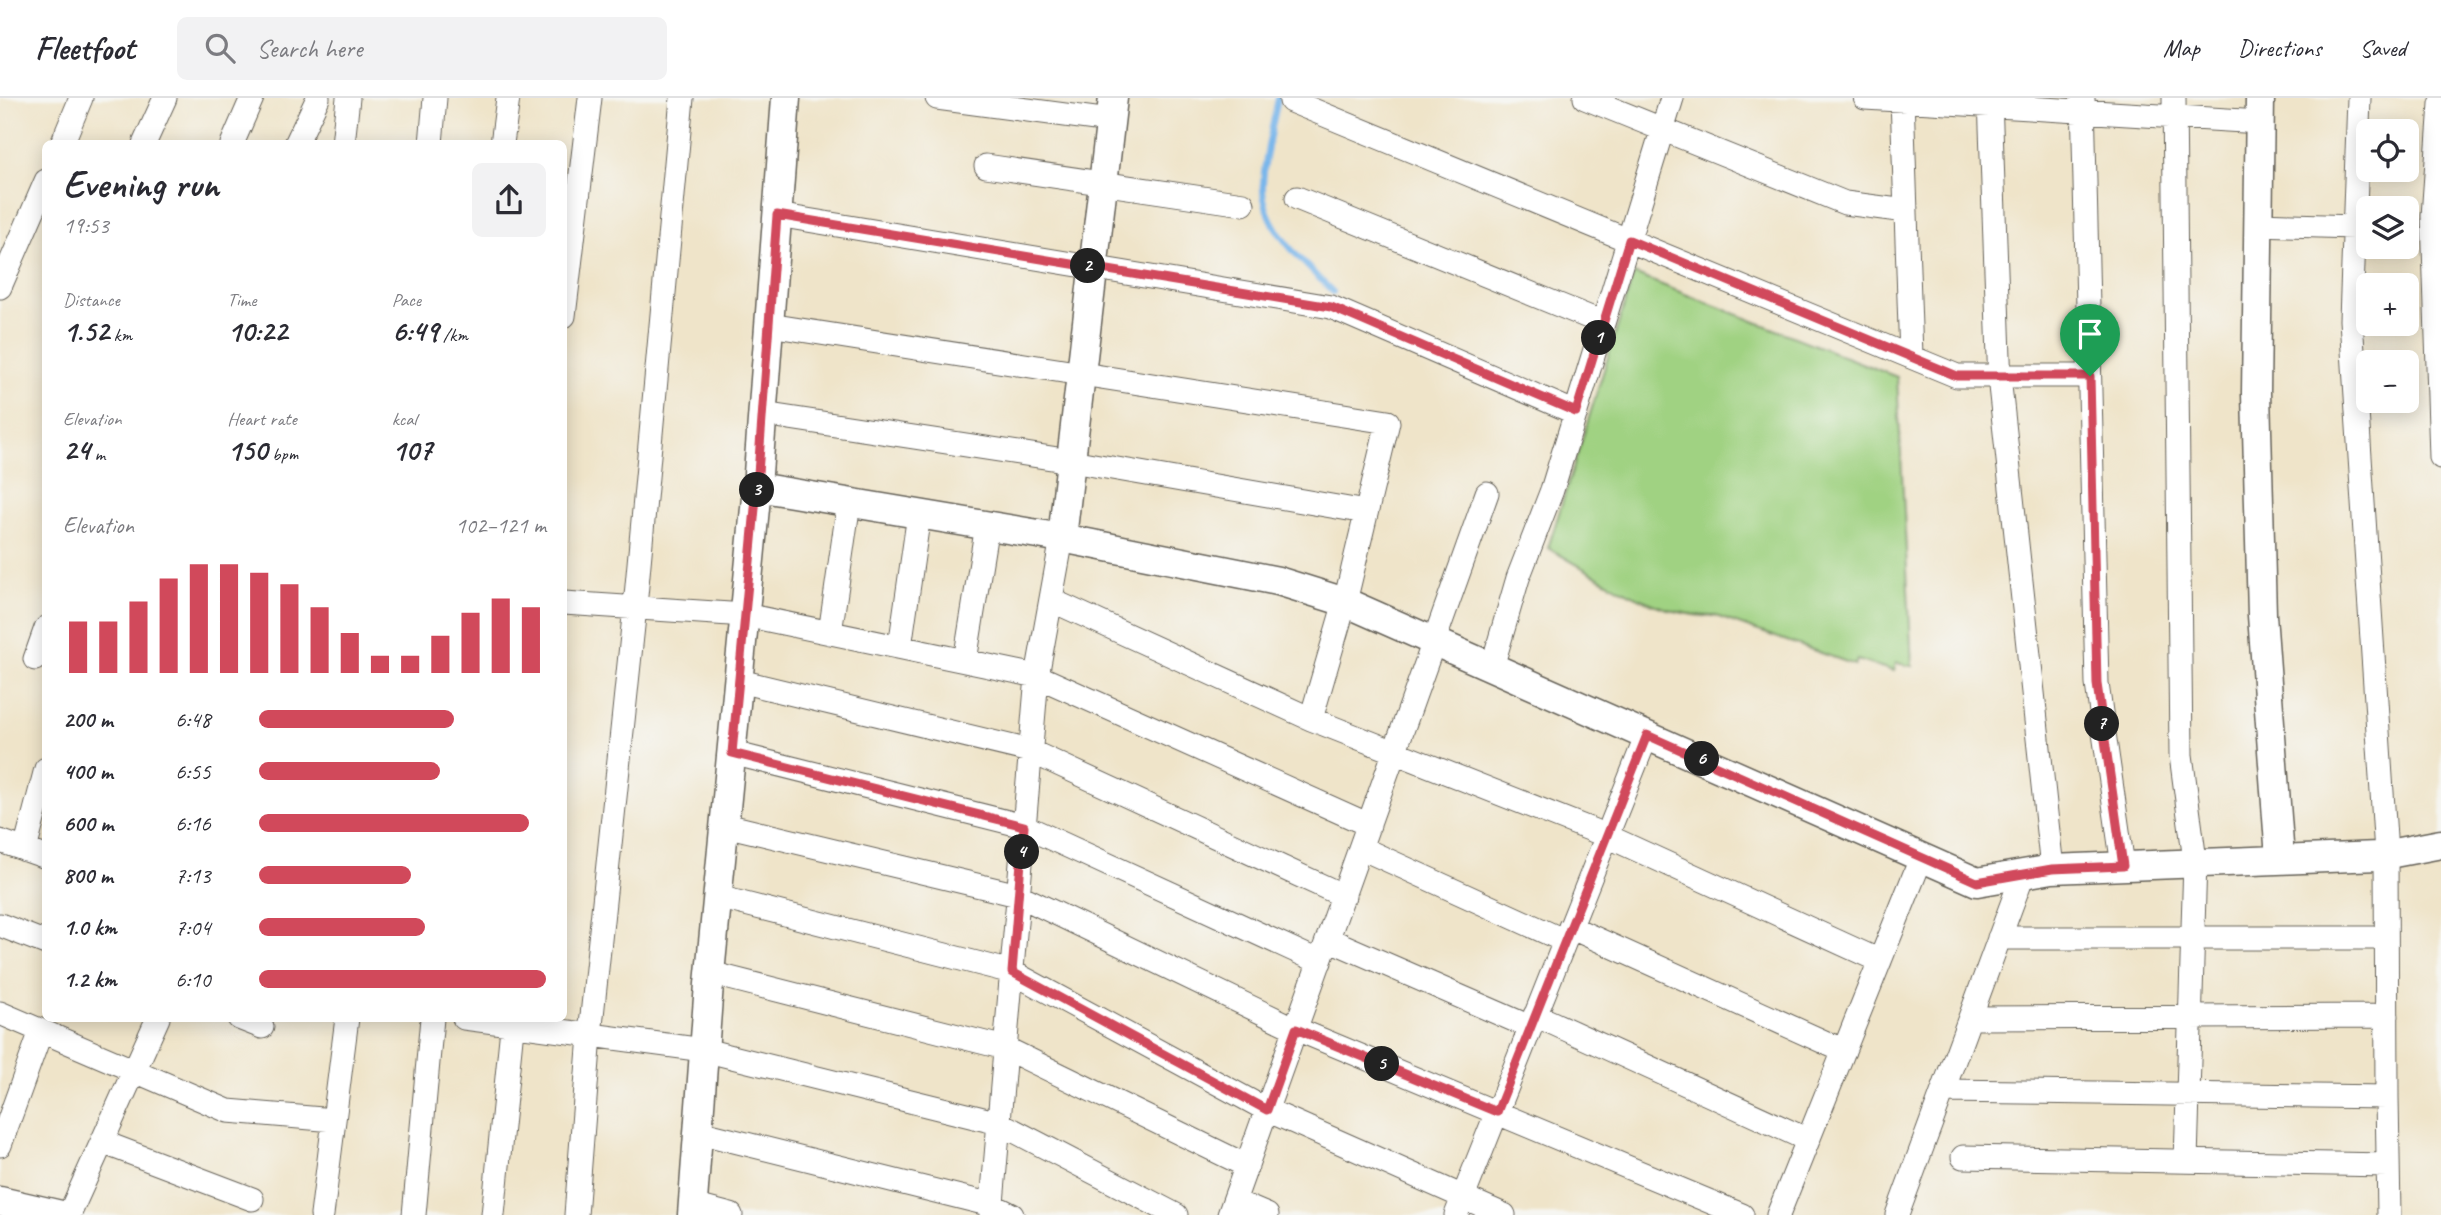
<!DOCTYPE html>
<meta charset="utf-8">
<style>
:root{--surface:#fff;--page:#f2f2f3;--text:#2b2b33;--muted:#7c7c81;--line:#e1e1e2;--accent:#d1495b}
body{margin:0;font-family:Caveat,sans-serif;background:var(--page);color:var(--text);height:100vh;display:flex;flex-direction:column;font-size:26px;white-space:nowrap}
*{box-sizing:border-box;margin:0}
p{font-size:23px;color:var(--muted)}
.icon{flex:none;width:38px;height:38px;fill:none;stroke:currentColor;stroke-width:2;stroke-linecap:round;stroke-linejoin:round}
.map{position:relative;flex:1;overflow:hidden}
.drawer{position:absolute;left:42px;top:42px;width:525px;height:882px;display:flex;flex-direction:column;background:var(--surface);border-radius:10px;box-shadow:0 4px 18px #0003}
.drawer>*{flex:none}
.tools{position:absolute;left:2356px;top:21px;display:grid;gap:14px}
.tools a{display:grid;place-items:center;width:63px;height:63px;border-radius:10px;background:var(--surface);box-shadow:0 4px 18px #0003;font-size:35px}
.pin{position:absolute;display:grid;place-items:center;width:60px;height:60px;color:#fff;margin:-72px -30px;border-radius:50% 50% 50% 0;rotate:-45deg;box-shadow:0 0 7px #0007}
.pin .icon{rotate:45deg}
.km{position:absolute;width:35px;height:35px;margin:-18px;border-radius:50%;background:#222;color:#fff;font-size:19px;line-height:35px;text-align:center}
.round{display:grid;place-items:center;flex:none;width:74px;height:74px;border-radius:10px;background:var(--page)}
.headline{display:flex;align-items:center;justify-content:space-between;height:119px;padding:0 21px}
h1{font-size:38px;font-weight:700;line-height:52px}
.metrics{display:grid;grid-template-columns:repeat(3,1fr);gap:10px;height:119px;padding:7px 21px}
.metrics div{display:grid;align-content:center}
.metrics b{font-size:30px;font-weight:700}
.metrics small{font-size:19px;font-weight:400}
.metrics p{font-size:19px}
.chart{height:196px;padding:14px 21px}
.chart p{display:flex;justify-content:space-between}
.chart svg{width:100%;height:126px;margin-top:7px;stroke:var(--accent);stroke-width:6}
ul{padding:0 21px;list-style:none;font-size:23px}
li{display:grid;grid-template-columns:112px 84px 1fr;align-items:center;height:52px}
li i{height:18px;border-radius:9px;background:var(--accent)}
header{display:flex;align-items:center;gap:42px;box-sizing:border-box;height:98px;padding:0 35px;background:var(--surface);border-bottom:2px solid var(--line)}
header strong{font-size:33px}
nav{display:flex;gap:38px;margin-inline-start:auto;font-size:24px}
.search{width:490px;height:63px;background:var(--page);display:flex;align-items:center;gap:18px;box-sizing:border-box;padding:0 24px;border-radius:10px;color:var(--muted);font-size:26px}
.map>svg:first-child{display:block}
.green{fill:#a0d282;stroke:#5e774f;stroke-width:2}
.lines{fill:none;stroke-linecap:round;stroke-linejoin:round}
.stream{stroke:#78b6eb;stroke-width:6}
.minor-casing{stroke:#666259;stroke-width:25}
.tertiary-casing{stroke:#666259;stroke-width:31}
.minor{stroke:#fff;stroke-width:23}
.tertiary{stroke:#fff;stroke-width:28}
.route-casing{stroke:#fff;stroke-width:14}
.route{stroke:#d1495b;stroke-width:9}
</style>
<header>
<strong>Fleetfoot</strong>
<div class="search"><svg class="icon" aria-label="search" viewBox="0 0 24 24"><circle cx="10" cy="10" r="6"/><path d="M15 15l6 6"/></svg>Search here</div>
<nav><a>Map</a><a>Directions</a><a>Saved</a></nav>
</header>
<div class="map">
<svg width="2441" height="1117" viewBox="0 0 2441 1117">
<rect width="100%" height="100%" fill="#f6f6f2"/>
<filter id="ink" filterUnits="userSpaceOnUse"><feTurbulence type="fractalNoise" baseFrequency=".0143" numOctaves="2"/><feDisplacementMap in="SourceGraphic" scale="14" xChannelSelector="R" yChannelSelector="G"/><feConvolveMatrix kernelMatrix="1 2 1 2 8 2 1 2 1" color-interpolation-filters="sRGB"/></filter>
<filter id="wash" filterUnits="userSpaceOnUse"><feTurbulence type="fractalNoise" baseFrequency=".00686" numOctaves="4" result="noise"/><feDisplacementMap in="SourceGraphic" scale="28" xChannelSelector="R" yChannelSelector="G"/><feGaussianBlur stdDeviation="1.57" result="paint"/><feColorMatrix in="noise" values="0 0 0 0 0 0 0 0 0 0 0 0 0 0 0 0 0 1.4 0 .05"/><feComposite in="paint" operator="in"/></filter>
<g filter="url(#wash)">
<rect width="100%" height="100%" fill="#efe4c9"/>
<!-- green -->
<path class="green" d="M1634,176L1897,279L1912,568L1896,565L1894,573L1857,562L1855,567L1716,518C1656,520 1599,478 1548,450Z"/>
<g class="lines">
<!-- stream -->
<path class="stream" d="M1278,0C1273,28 1264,58 1263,86C1261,129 1306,167 1333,194"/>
</g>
</g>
<g filter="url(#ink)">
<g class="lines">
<!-- minor casing -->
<g class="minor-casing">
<path id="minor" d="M937,0L1110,23
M1585,0L1845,105L1906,113
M1865,0L2260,24
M1902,0L1911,258
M1990,0L2000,288L2052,771
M2083,0L2097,586L2123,768
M2174,0L2181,657L2195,763L2186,1063
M1291,3L1957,278H2089
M2441,6L2433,118L2441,359
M62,46L81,0
M144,46L165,0
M232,46L252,0
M296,46L318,0
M343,46L348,0
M431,46L435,0
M502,46L508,0
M986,68L1243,106
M1297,100L1603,225
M777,117L1331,209L1576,315
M2258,126L2354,129
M0,189L46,83
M564,218L590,0
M769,227L1388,324L1345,504L1311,621
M763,316L1071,363L1366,414
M1051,502L1311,621L1607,738L1880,863
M564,505L745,517L1037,578L1369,727
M830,535L849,404
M900,549L919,416
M35,561L46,530
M965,563L987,427
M1492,569L1518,480L1552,392L1672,0
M739,583L1030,653L1344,798
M732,655L1024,728L1320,864
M725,727L1018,797L1296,931L1742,1117
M0,743L46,759
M1361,750L1565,843
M25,752L46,671
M718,799L1012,874L1267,1012L1504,1117
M0,827L46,845
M1570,829L1844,953
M1999,840H2386
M1328,841L1530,929
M710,875L1005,950L1247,1068
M0,915L228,1013L334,1022
M1535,917L1808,1042
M239,920L262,929
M464,920L704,952L999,1025L1176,1117
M1970,920L2387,918
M1943,993L2387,999L2386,755L2351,222L2359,0
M2387,999L2389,1117
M698,1034L992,1107L1012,1117
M102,1044L252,1101
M0,1047L41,933
M1963,1059L2388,1067
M1234,1103L1267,1117
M693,1107L731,1117
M69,1117L158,920
M322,1117L347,920
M414,1117L432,920
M493,1117L513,920
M576,1117L590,937L635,509L682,0
M991,1117L1037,578L1062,440
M1229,1117L1487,395
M1456,1117L1647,637
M1778,1117L1922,758
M1897,1117L2023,776"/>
</g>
<!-- tertiary casing -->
<g class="tertiary-casing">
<path id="tertiary" d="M2260,0L2256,295L2262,517L2280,760
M757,389L1062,440L1278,483L1345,504L1977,784L2052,771L2378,758L2441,746
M1062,440L1113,0
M0,1103L61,1117
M692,1117L709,886L757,389L786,0"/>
</g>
<!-- minor -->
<use href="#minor" class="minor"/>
<!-- tertiary -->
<use href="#tertiary" class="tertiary"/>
</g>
</g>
<g class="lines" filter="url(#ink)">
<!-- route casing -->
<g class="route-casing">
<path id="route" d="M777,117L1331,209L1576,314L1629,142L1957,278H2090L2097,586L2123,768L2052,771L1977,784L1647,637L1497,1014L1296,931L1267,1012L1012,874L1024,728L732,655L757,389Z"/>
</g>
<!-- route -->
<use href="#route" class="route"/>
</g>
</svg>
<div class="tools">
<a><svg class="icon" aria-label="locate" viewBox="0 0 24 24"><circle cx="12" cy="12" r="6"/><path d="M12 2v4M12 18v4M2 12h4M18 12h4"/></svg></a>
<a><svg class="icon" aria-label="layers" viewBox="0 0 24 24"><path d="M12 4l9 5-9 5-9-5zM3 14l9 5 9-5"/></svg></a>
<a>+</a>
<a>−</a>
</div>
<div class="pin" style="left:2090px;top:278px;background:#1e9e55"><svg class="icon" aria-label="arrive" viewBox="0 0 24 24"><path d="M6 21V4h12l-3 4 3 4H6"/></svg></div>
<b class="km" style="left:1599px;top:240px">1</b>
<b class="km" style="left:1088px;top:168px">2</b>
<b class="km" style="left:757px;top:392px">3</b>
<b class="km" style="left:1022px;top:754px">4</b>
<b class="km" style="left:1382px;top:966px">5</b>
<b class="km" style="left:1702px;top:661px">6</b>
<b class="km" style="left:2102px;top:626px">7</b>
<section class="drawer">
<div class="headline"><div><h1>Evening run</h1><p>19:53</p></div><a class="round"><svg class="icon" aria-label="share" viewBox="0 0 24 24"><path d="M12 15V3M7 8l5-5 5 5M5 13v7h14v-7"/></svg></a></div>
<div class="metrics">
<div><p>Distance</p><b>1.52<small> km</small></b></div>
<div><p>Time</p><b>10:22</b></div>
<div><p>Pace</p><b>6:49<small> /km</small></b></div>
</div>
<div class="metrics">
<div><p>Elevation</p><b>24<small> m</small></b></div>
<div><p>Heart rate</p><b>150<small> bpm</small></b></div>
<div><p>kcal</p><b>107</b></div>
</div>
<div class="chart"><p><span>Elevation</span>102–121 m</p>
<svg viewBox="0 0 160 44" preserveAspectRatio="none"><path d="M5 44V26M15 44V26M25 44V19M35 44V11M45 44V6M55 44V6M65 44V9M75 44V13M85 44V21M95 44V30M105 44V38M115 44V38M125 44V31M135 44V23M145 44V18M155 44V21"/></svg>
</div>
<ul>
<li><b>200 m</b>6:48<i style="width:68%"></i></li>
<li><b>400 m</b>6:55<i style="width:63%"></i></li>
<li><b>600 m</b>6:16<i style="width:94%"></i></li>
<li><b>800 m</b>7:13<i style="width:53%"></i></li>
<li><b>1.0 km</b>7:04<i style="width:58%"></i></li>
<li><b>1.2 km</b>6:10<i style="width:100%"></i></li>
</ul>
</section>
</div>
